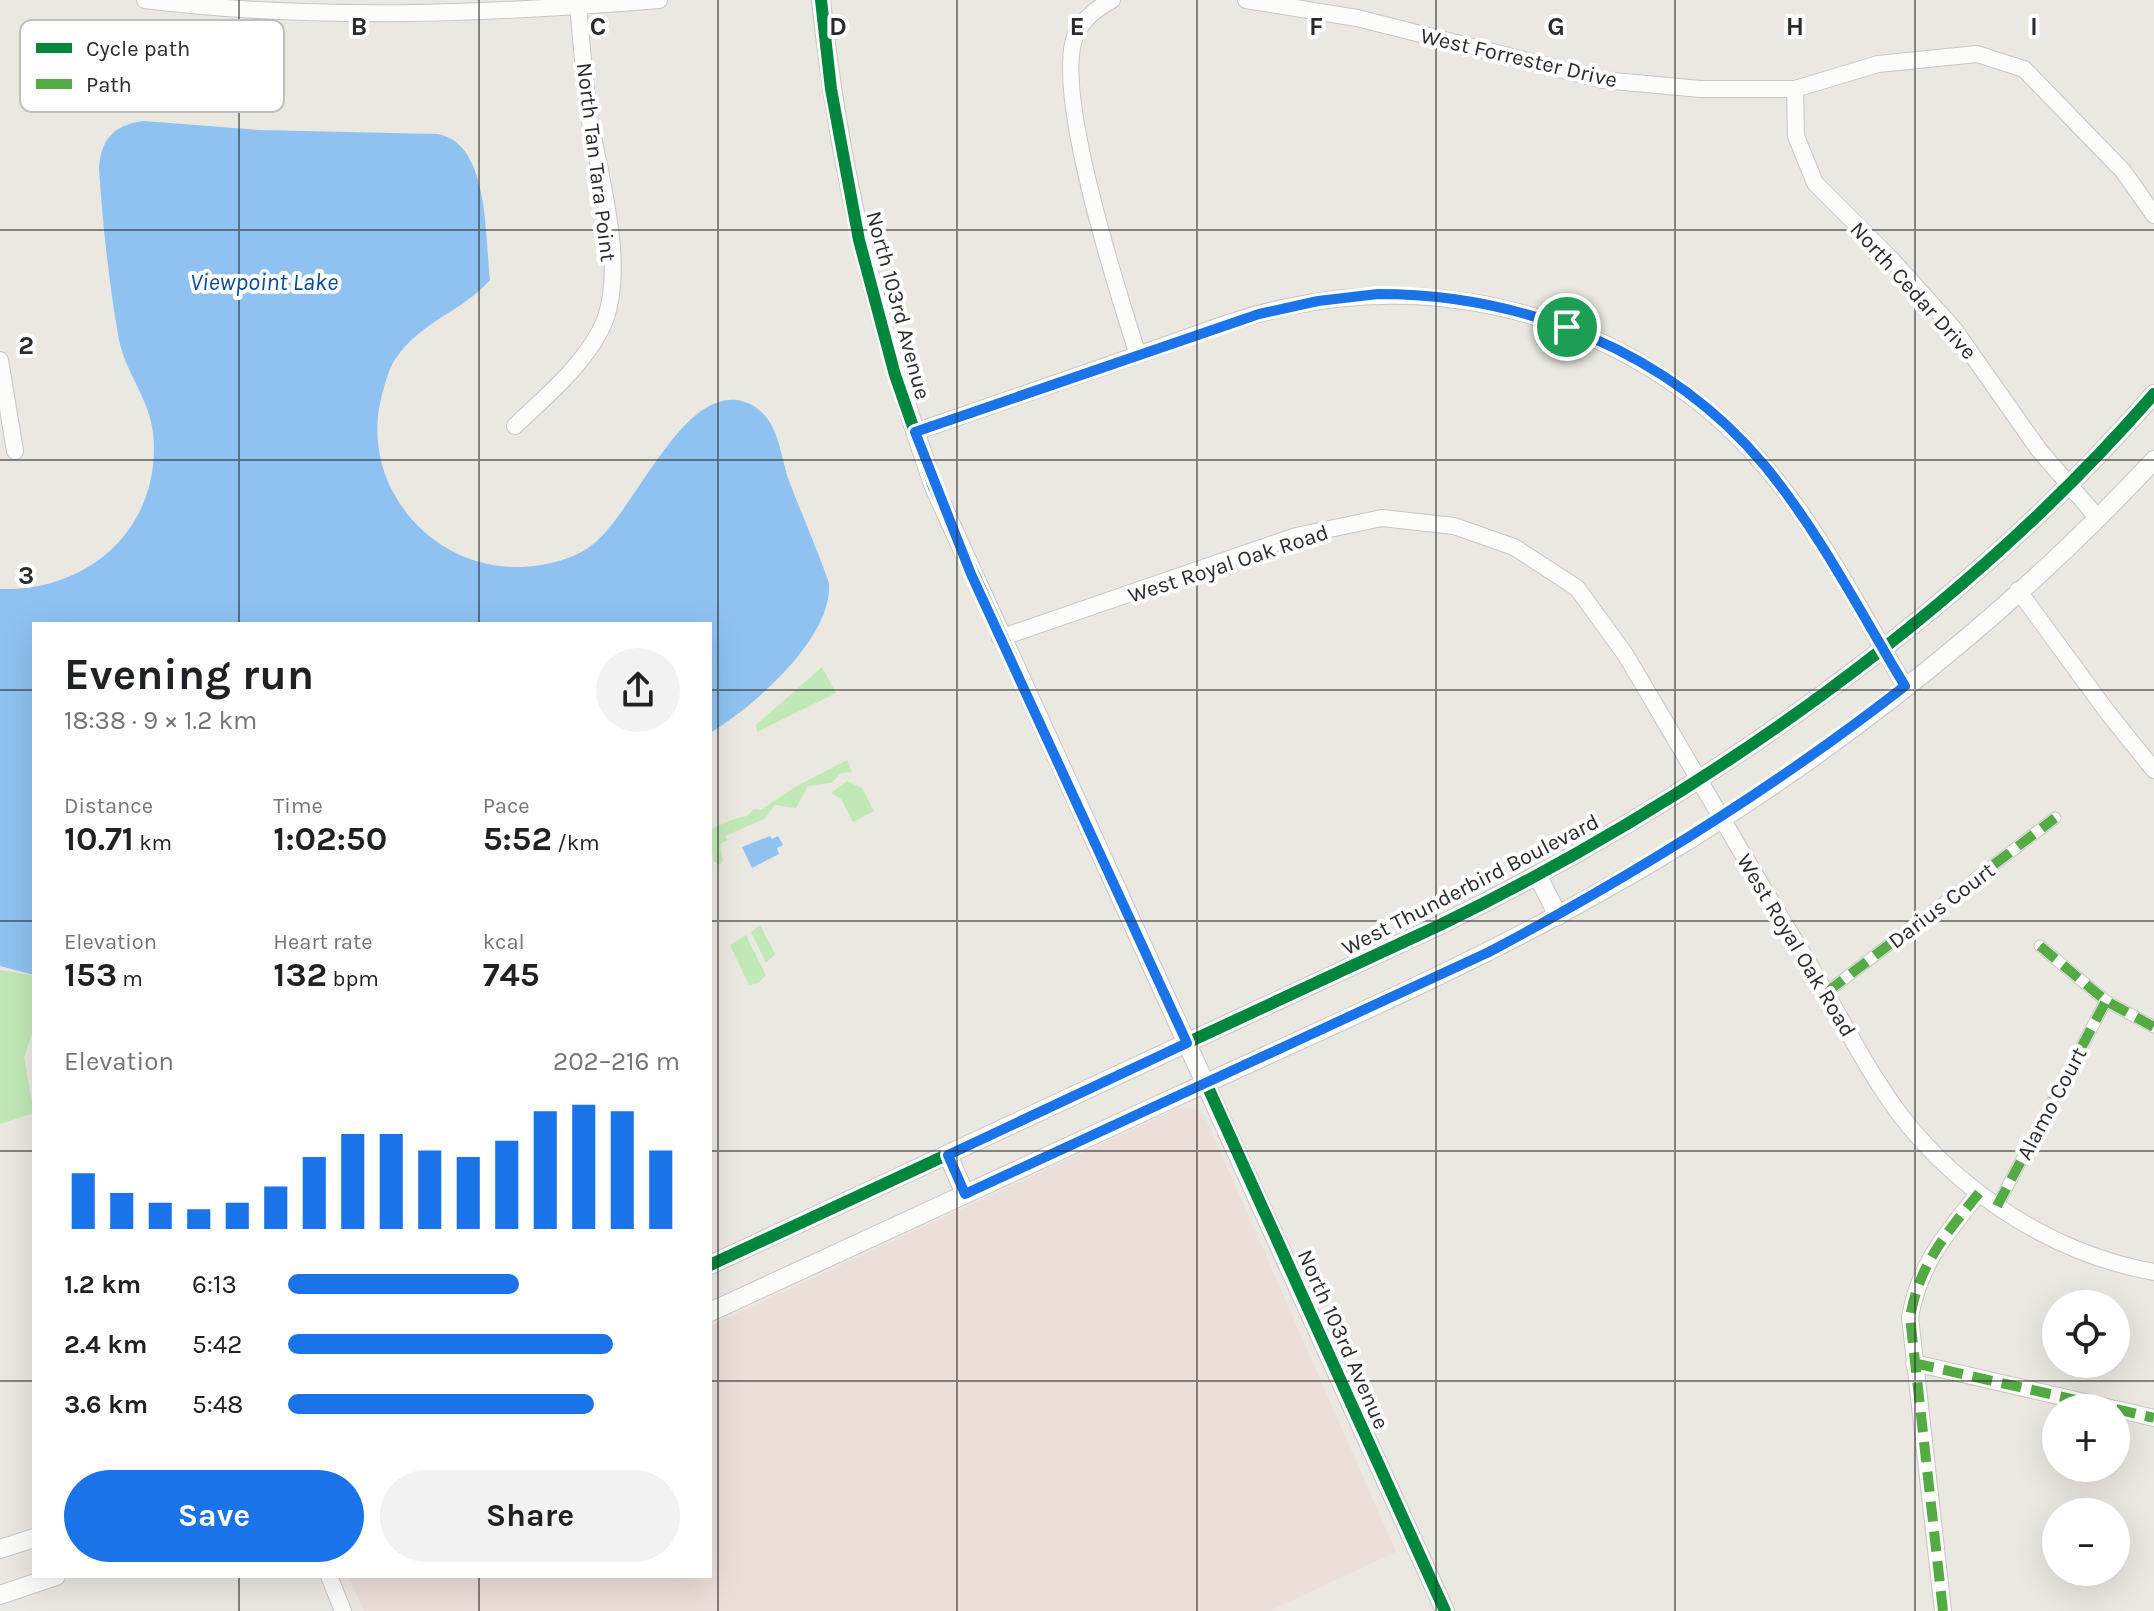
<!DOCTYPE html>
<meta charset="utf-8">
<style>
:root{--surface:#fff;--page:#f2f2f2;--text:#202124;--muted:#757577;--accent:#1a73e8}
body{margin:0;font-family:Karla,sans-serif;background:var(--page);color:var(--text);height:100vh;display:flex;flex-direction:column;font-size:30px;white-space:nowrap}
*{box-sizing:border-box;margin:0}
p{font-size:26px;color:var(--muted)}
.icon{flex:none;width:44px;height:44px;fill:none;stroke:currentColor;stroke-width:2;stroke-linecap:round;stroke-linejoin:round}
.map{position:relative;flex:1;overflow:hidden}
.drawer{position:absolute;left:32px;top:622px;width:680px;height:956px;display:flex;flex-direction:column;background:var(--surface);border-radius:0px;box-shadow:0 8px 32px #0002}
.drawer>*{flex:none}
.tools{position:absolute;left:2042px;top:1290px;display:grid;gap:16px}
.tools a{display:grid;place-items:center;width:88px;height:88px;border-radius:50%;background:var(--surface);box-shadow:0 8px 32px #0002;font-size:40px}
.pin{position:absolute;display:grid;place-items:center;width:68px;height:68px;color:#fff;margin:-34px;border:4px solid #fff;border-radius:50%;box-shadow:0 2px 8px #0007}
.round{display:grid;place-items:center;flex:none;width:84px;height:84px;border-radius:42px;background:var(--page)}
.overview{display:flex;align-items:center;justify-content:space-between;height:136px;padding:0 32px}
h1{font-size:44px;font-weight:700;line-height:60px}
.metrics{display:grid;grid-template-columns:repeat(3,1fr);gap:12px;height:136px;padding:8px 32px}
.metrics div{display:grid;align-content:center}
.metrics b{font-size:34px;font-weight:700}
.metrics small{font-size:22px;font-weight:400}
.metrics p{font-size:22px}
.chart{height:224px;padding:16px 32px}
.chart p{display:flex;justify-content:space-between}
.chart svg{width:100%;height:144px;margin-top:8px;stroke:var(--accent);stroke-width:6}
.action{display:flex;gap:16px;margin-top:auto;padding:16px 32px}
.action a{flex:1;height:92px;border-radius:48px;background:var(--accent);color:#fff;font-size:32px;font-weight:700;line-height:92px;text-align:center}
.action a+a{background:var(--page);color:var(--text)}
ul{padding:0 32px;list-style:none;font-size:26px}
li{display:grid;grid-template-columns:128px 96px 1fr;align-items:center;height:60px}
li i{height:20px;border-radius:10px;background:var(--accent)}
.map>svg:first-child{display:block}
.medical{fill:#ecded8}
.green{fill:#c1e9b7}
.water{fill:#8fc2f1}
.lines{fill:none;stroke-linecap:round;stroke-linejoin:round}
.pedestrian-casing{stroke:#c7c6c6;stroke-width:13}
.minor-casing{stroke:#c7c6c6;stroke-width:18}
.tertiary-casing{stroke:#c7c6c6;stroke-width:20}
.pedestrian{stroke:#fcfcfa;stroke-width:11}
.minor{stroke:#fcfcfa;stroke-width:16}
.tertiary{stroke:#fcfcfa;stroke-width:18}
.quiet{stroke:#54ab44;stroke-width:10;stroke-dasharray:20 10;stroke-linecap:butt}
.cycleway-casing{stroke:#fff;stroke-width:17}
.cycleway{stroke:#00873e;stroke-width:12}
.route-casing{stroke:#fff;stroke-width:16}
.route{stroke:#1a73e8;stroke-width:10}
.grid{fill:none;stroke:#2b2b2b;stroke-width:2;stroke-opacity:0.55}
.labels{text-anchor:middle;stroke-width:8;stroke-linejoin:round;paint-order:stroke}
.street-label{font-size:22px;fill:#2b2b2b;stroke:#fff}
.water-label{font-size:24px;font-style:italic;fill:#034aa7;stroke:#fff}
.key{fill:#fff;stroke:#bfbfbf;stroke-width:2}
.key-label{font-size:22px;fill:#2b2b2b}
.grid-label{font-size:26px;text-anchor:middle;font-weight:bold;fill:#2b2b2b;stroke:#fff;stroke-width:8;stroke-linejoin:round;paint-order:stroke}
</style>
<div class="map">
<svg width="2154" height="1611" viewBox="0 0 2154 1611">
<rect width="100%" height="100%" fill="#eae8e0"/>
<!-- medical -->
<path class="medical" d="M1179,1108L1198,1109L1205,1117L1396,1552L1269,1611H364L348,1576H710V1326Z"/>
<!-- green -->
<path class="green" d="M822,667L836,693L757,732L756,725Z
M847,760L852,772L841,773L831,783L808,786L796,808L775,805L764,819L725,836L728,840L720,844L723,861L720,865L713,861L710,830C722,824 733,818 747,816L754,809L761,810L795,787Z
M847,781L862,788L874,811L853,822L841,799L831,793Z
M760,925L775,954L766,963L751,932Z
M746,935L766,975L758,983L749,985L730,945Z
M0,970L31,975L34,980V1028L24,1057L34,1113L0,1124Z"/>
<!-- water -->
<path class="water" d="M144,121L258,130L437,134C490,142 485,238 490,280C460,314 422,319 394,361C388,371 385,384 382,395C359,479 424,564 512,567C537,568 572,561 592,545C634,513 679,393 737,400C750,402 759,408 767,418C780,436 782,461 789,481C802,515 817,549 829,583C833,638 753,707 710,733V624H34V975L0,966V589C90,592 163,526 153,432C149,399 126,373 119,340C109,284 103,227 99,170C100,140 114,124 144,121Z
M770,836L772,839L778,836L783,845L777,848L779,854L752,868L742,847Z"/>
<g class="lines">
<!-- pedestrian casing -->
<g class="pedestrian-casing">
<path id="pedestrian" d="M2040,946L2106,1001L2154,1027
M1827,992L2055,818
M1997,1206L2106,1001"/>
</g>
<!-- minor casing -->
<g class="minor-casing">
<path id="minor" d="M145,0C315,21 488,14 659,0
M1112,0C1097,8 1085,17 1077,32C1050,83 1119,296 1138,355
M1246,0L1357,18L1603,80L1700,89H1795L1878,64L1977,54L2024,69L2123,171L2154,215
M1795,89L1796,136L1815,183L1892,260L1954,329L2039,450L2097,517
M0,360L15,451
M515,426C546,396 589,361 605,320C626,263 599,174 589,116C584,80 582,43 578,7
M915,432C991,406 1067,379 1143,353C1190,337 1238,317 1287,307C1461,269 1644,328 1762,463C1820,529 1860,611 1905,686
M2018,590L2108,713L2154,770
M1000,638L1296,536L1382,518L1454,526L1514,547L1577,588L1625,654C1684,753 1741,853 1801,951C1834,1004 1861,1061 1898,1112C1959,1193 2054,1254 2154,1272
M1914,1363L2111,1408
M2116,1409L2154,1418
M329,1576L343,1611
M1943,1611L1910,1317C1920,1263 1945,1235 1979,1193"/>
</g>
<!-- tertiary casing -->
<g class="tertiary-casing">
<path id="tertiary" d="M821,0C839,174 877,323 934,487L1445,1611
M1538,876L1558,916
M948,1155L965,1194
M710,1265L1440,925C1701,798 1963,613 2154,394
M710,1312C867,1240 1023,1167 1180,1095C1321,1030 1465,968 1600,892C1801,780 1998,628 2154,460
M0,1549L34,1538
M0,1595L56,1576"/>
</g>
<!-- pedestrian -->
<use href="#pedestrian" class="pedestrian"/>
<!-- minor -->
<use href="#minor" class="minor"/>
<!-- tertiary -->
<use href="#tertiary" class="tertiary"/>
<!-- quiet -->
<path class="quiet" d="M2040,946L2106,1001L2154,1027
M1827,992L2055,818
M1997,1206L2106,1001
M1914,1363L2111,1408
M2116,1409L2154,1418
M1943,1611L1910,1317C1920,1263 1945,1235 1979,1193"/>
<!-- cycleway casing -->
<g class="cycleway-casing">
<path id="cycleway" d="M821,0L831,89L859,240L895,375L934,487L1187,1043
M1206,1083L1445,1611
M710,1265L1440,925C1701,798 1963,613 2154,394"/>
</g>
<!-- cycleway -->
<use href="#cycleway" class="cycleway"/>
</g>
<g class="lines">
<!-- route casing -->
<g class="route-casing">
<path id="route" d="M1378,294C1525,294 1670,352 1765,466C1820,533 1860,612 1905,686C1774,788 1636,874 1489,952L965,1194L948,1155L1187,1043L971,574L915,432L1259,314L1318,301Z"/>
</g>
<!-- route -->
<use href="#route" class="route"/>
</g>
<!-- grid -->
<path class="grid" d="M239,0V624M479,0V624M718,0V1611M957,0V1611M1197,0V1611M1436,0V1611M1675,0V1611M1915,0V1611M0,230H2154M0,460H2154M0,690H34M710,690H2154M0,921H34M710,921H2154M0,1151H34M710,1151H2154M0,1381H34M710,1381H2154M239,1576V1611M479,1576V1611"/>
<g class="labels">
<!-- street labels -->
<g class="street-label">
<text transform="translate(1519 57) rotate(13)" y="8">West Forrester Drive</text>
<text transform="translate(597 162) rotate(83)" y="8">North Tan Tara Point</text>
<text transform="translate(1914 290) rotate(48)" y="8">North Cedar Drive</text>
<text transform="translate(899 305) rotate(75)" y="8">North 103rd Avenue</text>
<text transform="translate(1228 563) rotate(-18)" y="8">West Royal Oak Road</text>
<text transform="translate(1470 884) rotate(-27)" y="8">West Thunderbird Boulevard</text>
<text transform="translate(1941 905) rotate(-37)" y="8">Darius Court</text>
<text transform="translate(1797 945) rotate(59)" y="8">West Royal Oak Road</text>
<text transform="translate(2051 1103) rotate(-62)" y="8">Alamo Court</text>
<text transform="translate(1344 1339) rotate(66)" y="8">North 103rd Avenue</text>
</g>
<!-- water labels -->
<g class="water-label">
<text x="264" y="290">Viewpoint Lake</text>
</g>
</g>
<!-- legend -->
<rect x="20" y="20" width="264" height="92" rx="12" class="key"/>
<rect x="36" y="43" width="36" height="10" fill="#00873e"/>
<rect x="36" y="79" width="36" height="10" fill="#54ab44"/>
<g class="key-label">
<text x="86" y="56">Cycle path</text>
<text x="86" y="92">Path</text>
</g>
<g class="grid-label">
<text x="359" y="35">B</text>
<text x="598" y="35">C</text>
<text x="838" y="35">D</text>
<text x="1077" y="35">E</text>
<text x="1316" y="35">F</text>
<text x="1556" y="35">G</text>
<text x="1795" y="35">H</text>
<text x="2034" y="35">I</text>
<text x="26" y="354">2</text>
<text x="26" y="584">3</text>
</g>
</svg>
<div class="tools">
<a><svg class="icon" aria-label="locate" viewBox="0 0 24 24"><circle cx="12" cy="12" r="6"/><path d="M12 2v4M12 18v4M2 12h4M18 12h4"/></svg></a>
<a>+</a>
<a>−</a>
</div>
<div class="pin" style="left:1567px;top:327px;background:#1e9e55"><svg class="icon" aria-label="arrive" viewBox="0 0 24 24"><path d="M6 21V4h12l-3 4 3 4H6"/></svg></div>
<section class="drawer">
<div class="overview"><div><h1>Evening run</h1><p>18:38 · 9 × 1.2 km</p></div><a class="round"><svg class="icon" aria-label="share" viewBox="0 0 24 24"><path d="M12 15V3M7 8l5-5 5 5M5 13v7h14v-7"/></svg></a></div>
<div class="metrics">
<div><p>Distance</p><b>10.71<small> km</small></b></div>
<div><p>Time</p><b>1:02:50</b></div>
<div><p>Pace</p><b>5:52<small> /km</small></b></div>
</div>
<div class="metrics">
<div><p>Elevation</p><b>153<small> m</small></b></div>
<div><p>Heart rate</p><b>132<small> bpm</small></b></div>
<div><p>kcal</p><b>745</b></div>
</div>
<div class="chart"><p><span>Elevation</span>202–216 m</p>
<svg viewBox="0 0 160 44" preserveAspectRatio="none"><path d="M5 44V27M15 44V33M25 44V36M35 44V38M45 44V36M55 44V31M65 44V22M75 44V15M85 44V15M95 44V20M105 44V22M115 44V17M125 44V8M135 44V6M145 44V8M155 44V20"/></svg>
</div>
<ul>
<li><b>1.2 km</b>6:13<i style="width:59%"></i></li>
<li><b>2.4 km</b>5:42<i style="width:83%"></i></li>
<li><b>3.6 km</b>5:48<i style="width:78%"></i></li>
</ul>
<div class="action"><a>Save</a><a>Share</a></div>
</section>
</div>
